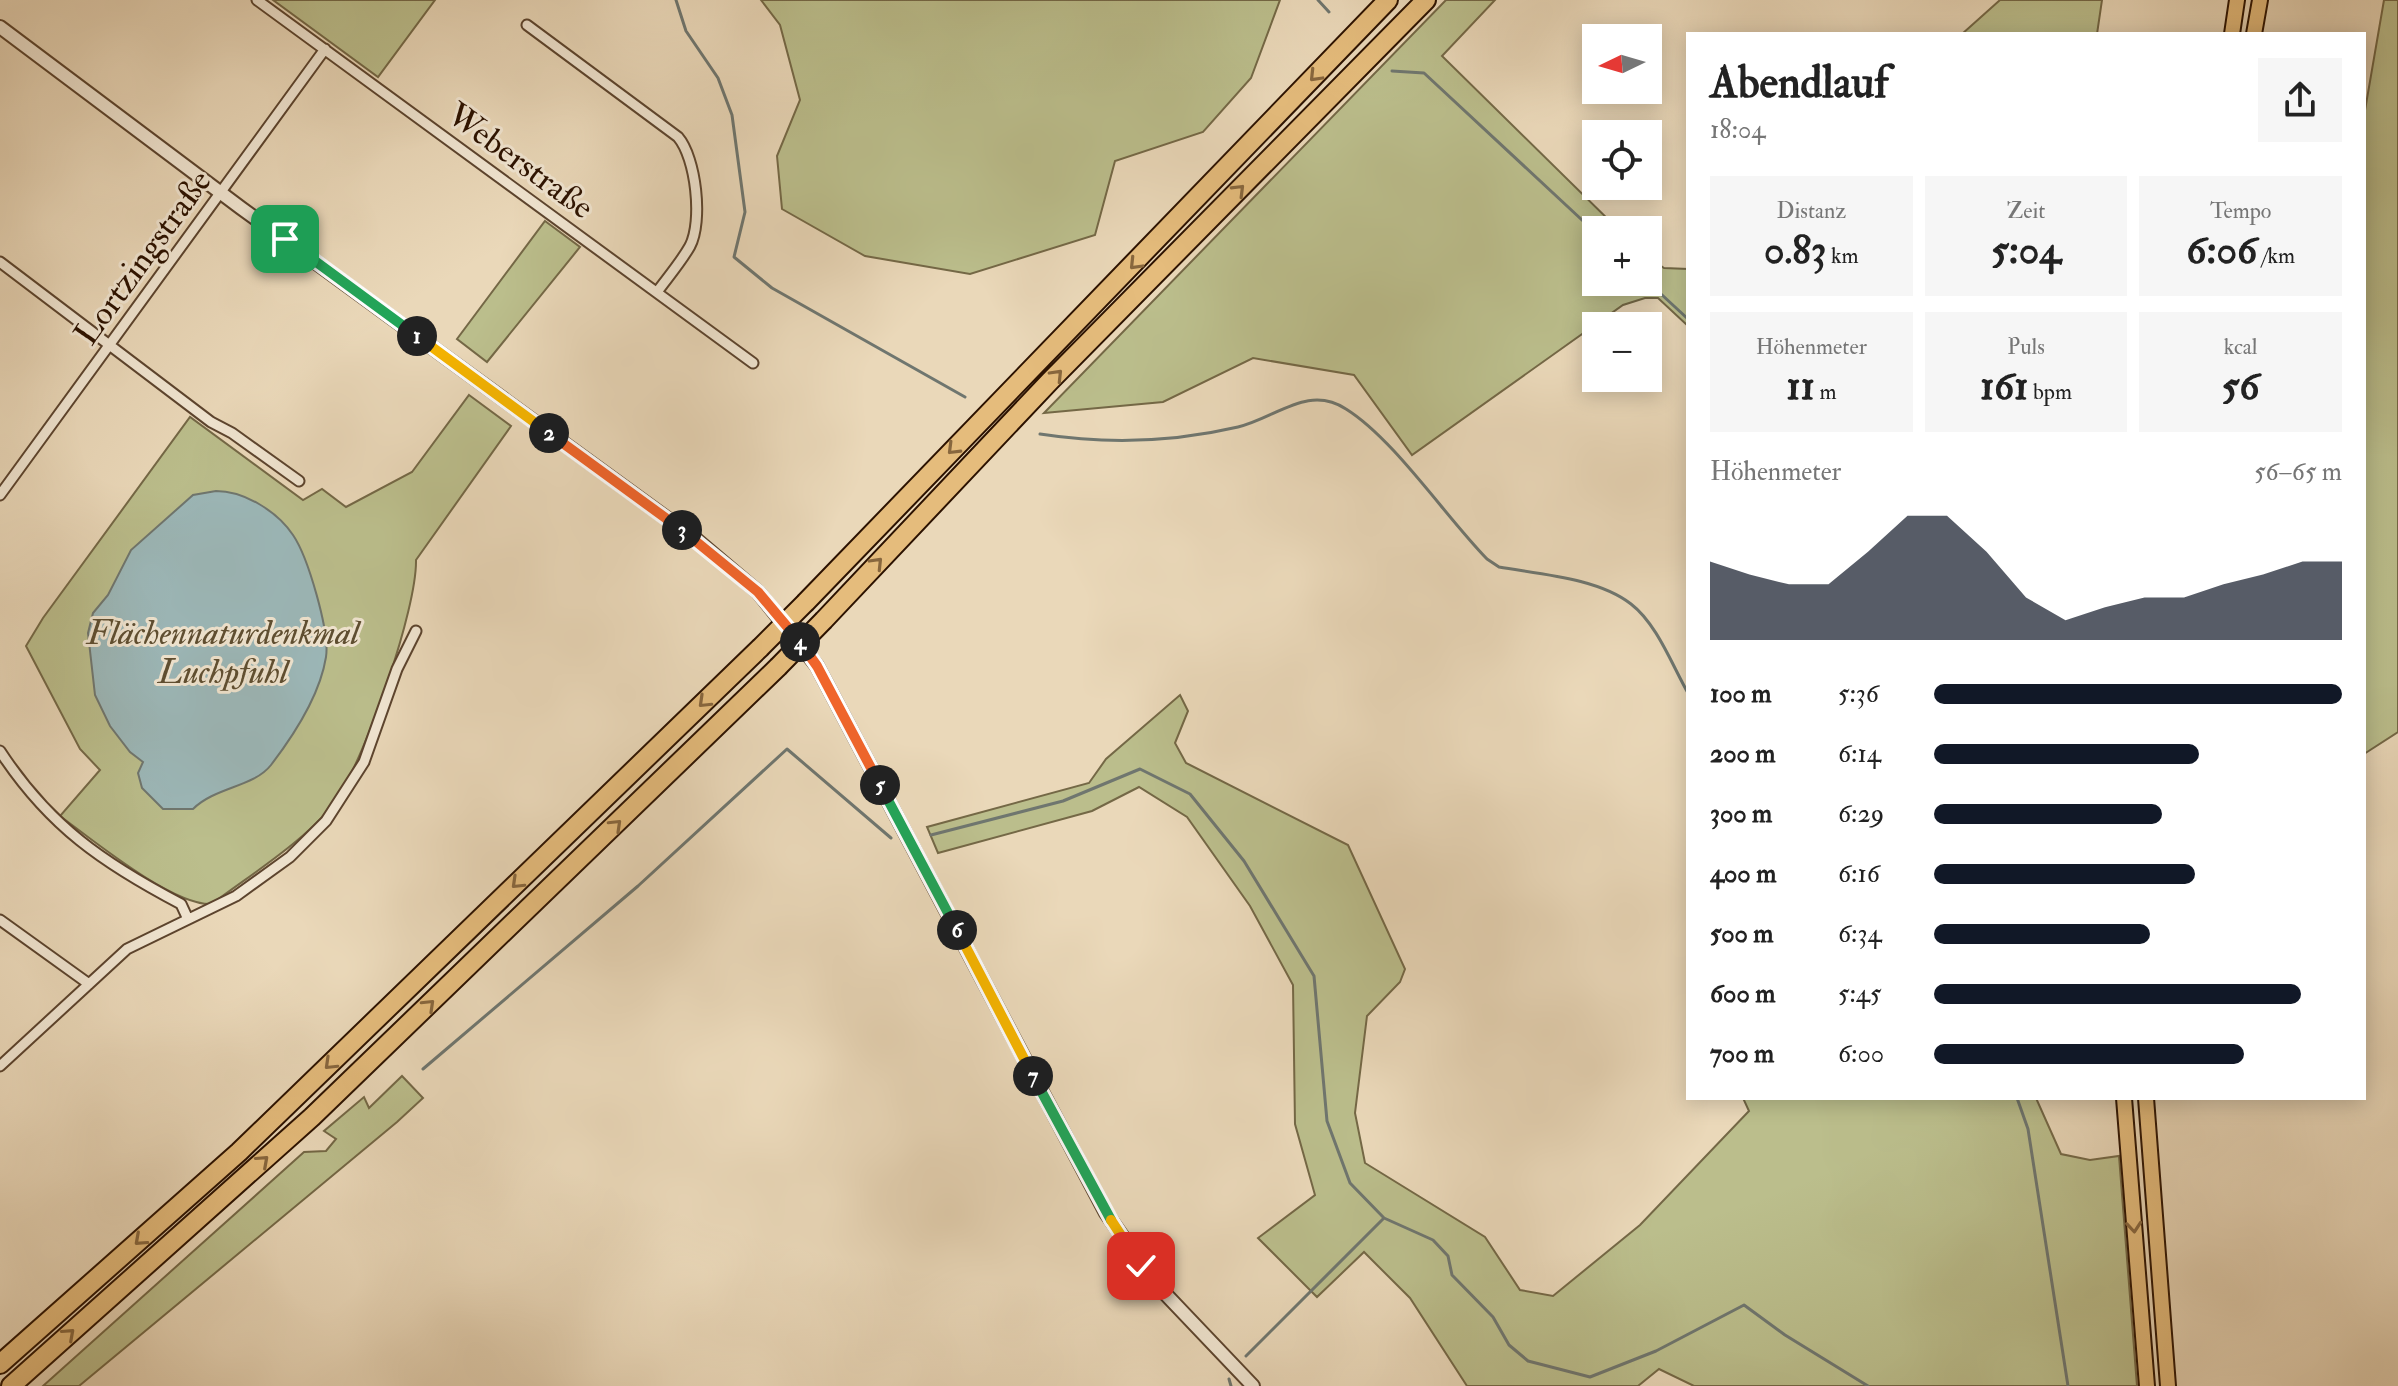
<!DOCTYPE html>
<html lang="de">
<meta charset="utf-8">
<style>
:root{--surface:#fff;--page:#f6f6f6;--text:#222;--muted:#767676;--accent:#111827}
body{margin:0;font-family:"IM FELL Double Pica",serif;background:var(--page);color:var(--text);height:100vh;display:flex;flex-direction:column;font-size:30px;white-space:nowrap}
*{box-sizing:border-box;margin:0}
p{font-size:26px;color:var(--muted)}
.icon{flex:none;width:44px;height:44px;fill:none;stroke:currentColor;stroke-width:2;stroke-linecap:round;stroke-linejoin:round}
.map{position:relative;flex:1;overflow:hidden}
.sheet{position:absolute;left:1686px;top:32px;width:680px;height:1068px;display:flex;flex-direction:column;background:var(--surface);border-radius:0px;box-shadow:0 4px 20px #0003}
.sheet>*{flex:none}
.needle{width:52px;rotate:265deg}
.tools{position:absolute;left:1582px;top:24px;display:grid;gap:16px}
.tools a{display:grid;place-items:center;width:80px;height:80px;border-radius:0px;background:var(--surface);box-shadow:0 4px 20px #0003;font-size:40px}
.pin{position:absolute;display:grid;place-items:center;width:68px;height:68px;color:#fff;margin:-34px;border-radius:16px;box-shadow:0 4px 12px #0006}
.km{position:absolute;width:40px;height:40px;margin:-20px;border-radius:50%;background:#222;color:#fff;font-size:22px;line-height:40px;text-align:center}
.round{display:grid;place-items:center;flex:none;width:84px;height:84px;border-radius:0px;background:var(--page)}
.summary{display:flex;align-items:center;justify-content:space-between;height:136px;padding:0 24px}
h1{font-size:44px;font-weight:700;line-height:60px}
.figures{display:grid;grid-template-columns:repeat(3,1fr);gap:12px;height:136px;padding:8px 24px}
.figures div{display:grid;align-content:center;border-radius:0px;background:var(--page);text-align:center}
.figures b{font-size:40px;font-weight:700}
.figures small{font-size:22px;font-weight:400}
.figures p{font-size:22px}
.chart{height:224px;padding:16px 24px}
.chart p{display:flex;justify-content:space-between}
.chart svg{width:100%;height:144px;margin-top:8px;fill:var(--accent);opacity:.7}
ul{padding:0 24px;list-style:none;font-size:26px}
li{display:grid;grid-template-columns:128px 96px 1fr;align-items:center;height:60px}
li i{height:20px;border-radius:10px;background:var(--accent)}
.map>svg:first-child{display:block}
.green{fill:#bbbe8c;stroke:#746846;stroke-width:2}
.water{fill:#9cb8b9;stroke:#6f766f;stroke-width:2}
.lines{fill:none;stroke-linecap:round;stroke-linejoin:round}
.stream{stroke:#6f766f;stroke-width:3}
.minor-casing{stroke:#5c442e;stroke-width:13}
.tertiary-casing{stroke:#5c442e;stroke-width:16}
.primary-casing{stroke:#2c1200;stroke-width:18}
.motorway-casing{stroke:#2c1200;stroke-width:22}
.minor{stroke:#f1e6d2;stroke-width:9}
.tertiary{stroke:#f1e6d2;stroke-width:12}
.primary{stroke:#e5bc7c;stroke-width:14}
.motorway{stroke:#e5bc7c;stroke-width:18}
.motorway-bridge-casing{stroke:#2c1200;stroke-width:22;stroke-linecap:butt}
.motorway-bridge{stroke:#e5bc7c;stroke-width:18}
.oneway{stroke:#88673e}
.split-1-casing{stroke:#fff;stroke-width:16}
.split-2-casing{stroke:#fff;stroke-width:16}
.split-3-casing{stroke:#fff;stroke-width:16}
.split-4-casing{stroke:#fff;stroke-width:16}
.split-5-casing{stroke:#fff;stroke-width:16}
.split-6-casing{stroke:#fff;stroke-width:16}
.split-7-casing{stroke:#fff;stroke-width:16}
.split-8-casing{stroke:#fff;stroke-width:16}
.split-9-casing{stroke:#fff;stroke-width:16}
.split-1{stroke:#22a559;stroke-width:10}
.split-2{stroke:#f5b400;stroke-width:10}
.split-3{stroke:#f0652b;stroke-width:10}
.split-4{stroke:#f0652b;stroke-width:10}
.split-5{stroke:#f0652b;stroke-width:10}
.split-6{stroke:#22a559;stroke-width:10}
.split-7{stroke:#f5b400;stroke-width:10}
.split-8{stroke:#22a559;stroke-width:10}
.split-9{stroke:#f5b400;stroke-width:10}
.labels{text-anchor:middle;stroke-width:6;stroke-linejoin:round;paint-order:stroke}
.street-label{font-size:34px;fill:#2c1200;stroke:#f1e6d2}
.park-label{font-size:34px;font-style:italic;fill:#5e4e31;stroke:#f1e6d2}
</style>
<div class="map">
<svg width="2398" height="1386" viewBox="0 0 2398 1386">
<rect width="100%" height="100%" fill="#ead8b9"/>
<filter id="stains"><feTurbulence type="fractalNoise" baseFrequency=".0025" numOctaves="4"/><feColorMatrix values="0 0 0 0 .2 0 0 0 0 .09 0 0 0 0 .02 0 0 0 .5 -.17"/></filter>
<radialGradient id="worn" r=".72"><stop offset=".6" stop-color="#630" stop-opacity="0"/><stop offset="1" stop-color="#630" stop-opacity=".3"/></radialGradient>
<!-- green -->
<path class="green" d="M273,0H435L378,77Z
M761,0H1280L1251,78L1203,132L1115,161L1095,235L970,274L865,256L782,209L777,156L800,100L780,25Z
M1446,0H1495L1442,56L1619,230H1596V282H1648V257L1664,268L1688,269V326L1658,298H1645L1623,305L1412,455L1354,375L1253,358L1163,402L1044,413Z
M2000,0H2102L2097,34H1962Z
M2384,0H2398V732L2364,754V116Z
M545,221L580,247L487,362L457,339Z
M469,395L511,426L416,560C417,609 366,755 338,797C311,838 251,874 212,904C173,906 94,841 60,816L100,770L80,749L26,646L43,618L190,417L303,500L322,489L346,507L412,472Z
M1180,695L1188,711L1175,743L1186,763L1348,845L1405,969L1400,982L1367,1016L1355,1113L1365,1163L1485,1237L1520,1290L1553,1296L1640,1225L1749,1111L1743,1098H2036L2061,1154L2090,1160L2119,1156L2137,1386H1694L1659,1369L1638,1386H1467L1410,1298L1364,1252L1317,1297L1258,1238L1315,1195L1295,1124L1293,985L1250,906L1187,817L1139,787L1092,811L938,853L927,827L1089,783L1106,759Z
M402,1076L423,1098L397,1122L79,1386H43L304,1152L326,1151L336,1139L324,1131L364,1097L369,1108Z"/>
<!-- water -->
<path class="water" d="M216,491C244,491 277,511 293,535C308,557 330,632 326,657C320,695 294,735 271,765C254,787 215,787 193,809H163L142,788L138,773L143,762L130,752L110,726L95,695L88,633L93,613L108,595L131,550L193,495Z"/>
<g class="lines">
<!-- stream -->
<path class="stream" d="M676,0L686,31L718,78L732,115L745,212L734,257L772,288L965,397
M1318,0L1329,12
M1392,71L1424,73L1596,233
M1648,282L1688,319
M1040,434C1105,444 1174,442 1238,427C1276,418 1308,384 1346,409C1394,439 1445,516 1487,559L1499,567C1539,574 1598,578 1631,604C1657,624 1672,665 1688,693
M931,835L1063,801L1140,769L1190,794L1244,861L1314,976L1327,1121L1350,1183L1384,1218L1433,1240L1448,1256L1452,1275L1493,1317L1509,1345L1528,1361L1590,1377L1656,1351L1744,1305L1785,1335L1868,1386
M423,1069L638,886L787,749L891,838
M2017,1098L2028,1129L2068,1386
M1246,1356L1384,1218
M1229,1379L1231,1386"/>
<!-- minor casing -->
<g class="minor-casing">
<path id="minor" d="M257,0L753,363
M527,25L678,137C696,158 703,221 690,246C681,262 668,277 657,292
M0,262L211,422L232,433L299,481
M0,495L325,49
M0,751C49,826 103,863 181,904L187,917
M0,920L89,984
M0,1066L127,949L236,896L290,857L326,821L364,762L397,669L416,631"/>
</g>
<!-- tertiary casing -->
<g class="tertiary-casing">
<path id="tertiary" d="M0,27L241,208L698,541L758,592L817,666L1106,1213L1155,1283L1253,1386"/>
</g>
<!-- primary casing -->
<g class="primary-casing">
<path id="primary" d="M2232,34L2237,0
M2254,34L2260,0
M2124,1098L2147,1386
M2146,1098L2168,1386"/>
</g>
<!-- motorway casing -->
<g class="motorway-casing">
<path id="motorway" d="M806,602L1388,0
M824,620L1050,381L1426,0
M0,1364L239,1152L760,648
M11,1386L312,1117L778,667"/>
</g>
<!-- minor -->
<use href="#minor" class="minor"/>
<!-- tertiary -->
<use href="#tertiary" class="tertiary"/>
<!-- primary -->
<use href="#primary" class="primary"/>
<!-- motorway -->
<use href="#motorway" class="motorway"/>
<!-- motorway-bridge casing -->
<g class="motorway-bridge-casing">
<path id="motorway-bridge" d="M760,648L806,602
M778,667L824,620"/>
</g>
<!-- motorway-bridge -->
<use href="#motorway-bridge" class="motorway-bridge"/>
</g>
<!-- one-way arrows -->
<defs><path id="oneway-chevron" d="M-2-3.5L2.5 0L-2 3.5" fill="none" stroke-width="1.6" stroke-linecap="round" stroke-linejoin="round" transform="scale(2)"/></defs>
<g class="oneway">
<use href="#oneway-chevron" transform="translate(1315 76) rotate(134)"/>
<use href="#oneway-chevron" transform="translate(1239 190) rotate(-45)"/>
<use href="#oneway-chevron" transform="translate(1135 264) rotate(134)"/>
<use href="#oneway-chevron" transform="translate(1057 375) rotate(-46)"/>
<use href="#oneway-chevron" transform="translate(953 449) rotate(135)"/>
<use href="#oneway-chevron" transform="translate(877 563) rotate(-46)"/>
<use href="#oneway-chevron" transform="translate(704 702) rotate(136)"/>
<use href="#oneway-chevron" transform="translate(616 825) rotate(-44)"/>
<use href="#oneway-chevron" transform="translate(517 883) rotate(136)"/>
<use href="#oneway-chevron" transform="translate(429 1005) rotate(-44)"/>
<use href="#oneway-chevron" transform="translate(330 1064) rotate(136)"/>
<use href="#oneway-chevron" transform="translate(263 1161) rotate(-42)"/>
<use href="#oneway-chevron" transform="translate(2134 1227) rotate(85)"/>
<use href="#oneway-chevron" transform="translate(140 1240) rotate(138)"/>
<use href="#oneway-chevron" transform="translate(69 1334) rotate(-42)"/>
</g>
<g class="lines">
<!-- split-1 casing -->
<g class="split-1-casing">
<path id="split-1" d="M285,239L417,336"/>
</g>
<!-- split-2 casing -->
<g class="split-2-casing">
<path id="split-2" d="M417,336L549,433"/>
</g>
<!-- split-3 casing -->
<g class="split-3-casing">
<path id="split-3" d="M549,433L682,530"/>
</g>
<!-- split-4 casing -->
<g class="split-4-casing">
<path id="split-4" d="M682,530L758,592L800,642"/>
</g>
<!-- split-5 casing -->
<g class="split-5-casing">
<path id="split-5" d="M800,642L817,666L880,785"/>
</g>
<!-- split-6 casing -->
<g class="split-6-casing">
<path id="split-6" d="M880,785L957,930"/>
</g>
<!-- split-7 casing -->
<g class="split-7-casing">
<path id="split-7" d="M957,930L1033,1076"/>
</g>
<!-- split-8 casing -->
<g class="split-8-casing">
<path id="split-8" d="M1033,1076L1111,1220"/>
</g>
<!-- split-9 casing -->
<g class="split-9-casing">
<path id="split-9" d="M1111,1220L1141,1266"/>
</g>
<!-- split-1 -->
<use href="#split-1" class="split-1"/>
<!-- split-2 -->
<use href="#split-2" class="split-2"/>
<!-- split-3 -->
<use href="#split-3" class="split-3"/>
<!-- split-4 -->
<use href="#split-4" class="split-4"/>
<!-- split-5 -->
<use href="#split-5" class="split-5"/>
<!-- split-6 -->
<use href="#split-6" class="split-6"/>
<!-- split-7 -->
<use href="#split-7" class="split-7"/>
<!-- split-8 -->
<use href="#split-8" class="split-8"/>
<!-- split-9 -->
<use href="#split-9" class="split-9"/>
</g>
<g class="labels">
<!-- street labels -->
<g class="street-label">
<text transform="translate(521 160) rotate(36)" y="12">Weberstraße</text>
<text transform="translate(142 257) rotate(-54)" y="12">Lortzingstraße</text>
</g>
<!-- park labels -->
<g class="park-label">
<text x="223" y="644">Flächennaturdenkmal<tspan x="223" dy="39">Luchpfuhl</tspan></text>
</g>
</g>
<rect width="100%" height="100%" filter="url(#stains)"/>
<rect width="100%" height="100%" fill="url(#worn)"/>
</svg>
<div class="tools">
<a><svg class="needle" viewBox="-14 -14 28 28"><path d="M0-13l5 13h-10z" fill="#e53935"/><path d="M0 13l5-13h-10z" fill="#767676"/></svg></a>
<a><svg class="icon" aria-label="locate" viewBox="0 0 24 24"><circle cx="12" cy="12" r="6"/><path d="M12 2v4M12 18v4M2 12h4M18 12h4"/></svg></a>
<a>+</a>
<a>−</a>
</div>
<div class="pin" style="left:285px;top:239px;background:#1e9e55"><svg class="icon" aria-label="arrive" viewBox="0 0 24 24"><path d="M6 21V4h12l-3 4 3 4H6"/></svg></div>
<div class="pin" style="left:1141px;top:1266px;background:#d93025"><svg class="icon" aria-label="check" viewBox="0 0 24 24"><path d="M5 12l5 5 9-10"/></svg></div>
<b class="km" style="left:417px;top:336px">1</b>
<b class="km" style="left:549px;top:433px">2</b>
<b class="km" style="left:682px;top:530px">3</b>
<b class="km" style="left:800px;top:642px">4</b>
<b class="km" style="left:880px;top:785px">5</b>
<b class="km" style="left:957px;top:930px">6</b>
<b class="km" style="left:1033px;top:1076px">7</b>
<section class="sheet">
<div class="summary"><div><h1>Abendlauf</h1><p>18:04</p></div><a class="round"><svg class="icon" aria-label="share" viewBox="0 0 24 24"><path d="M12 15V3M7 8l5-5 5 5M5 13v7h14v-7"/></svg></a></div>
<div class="figures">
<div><p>Distanz</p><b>0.83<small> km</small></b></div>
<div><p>Zeit</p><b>5:04</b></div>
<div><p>Tempo</p><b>6:06<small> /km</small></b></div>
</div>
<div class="figures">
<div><p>Höhenmeter</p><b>11<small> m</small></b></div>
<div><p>Puls</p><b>161<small> bpm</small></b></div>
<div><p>kcal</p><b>56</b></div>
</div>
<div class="chart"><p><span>Höhenmeter</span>56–65 m</p>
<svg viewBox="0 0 160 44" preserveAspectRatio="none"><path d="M0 44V20L10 24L20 27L30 27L40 17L50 6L60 6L70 17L80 31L90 38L100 34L110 31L120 31L130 27L140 24L150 20L160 20V44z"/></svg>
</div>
<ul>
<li><b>100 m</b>5:36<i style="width:100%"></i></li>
<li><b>200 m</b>6:14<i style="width:65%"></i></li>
<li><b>300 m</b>6:29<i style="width:56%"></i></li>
<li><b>400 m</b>6:16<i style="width:64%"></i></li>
<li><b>500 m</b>6:34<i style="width:53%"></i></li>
<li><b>600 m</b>5:45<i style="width:90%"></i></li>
<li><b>700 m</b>6:00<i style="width:76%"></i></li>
</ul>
</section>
</div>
